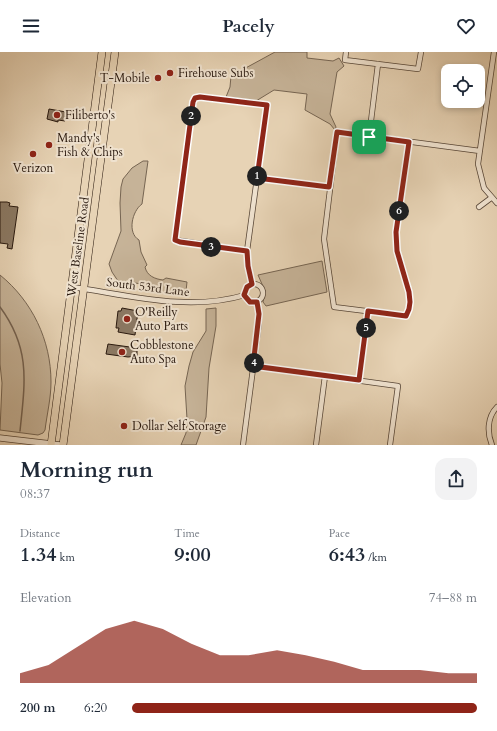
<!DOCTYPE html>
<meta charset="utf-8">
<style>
:root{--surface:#fff;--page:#f2f2f3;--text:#1f2937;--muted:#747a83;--accent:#8f2418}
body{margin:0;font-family:Cardo,serif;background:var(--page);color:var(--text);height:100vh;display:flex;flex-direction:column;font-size:15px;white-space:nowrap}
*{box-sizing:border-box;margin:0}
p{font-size:13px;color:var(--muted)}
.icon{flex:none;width:22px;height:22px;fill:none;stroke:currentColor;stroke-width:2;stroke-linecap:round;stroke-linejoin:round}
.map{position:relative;height:393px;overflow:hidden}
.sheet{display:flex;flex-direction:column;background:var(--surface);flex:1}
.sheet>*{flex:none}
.tools{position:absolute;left:441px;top:12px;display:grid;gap:8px}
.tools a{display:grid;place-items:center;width:44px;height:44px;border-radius:8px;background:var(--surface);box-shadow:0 2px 6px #0003;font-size:20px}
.pin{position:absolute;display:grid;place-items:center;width:34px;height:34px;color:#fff;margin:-17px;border-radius:8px;box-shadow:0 2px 6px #0006}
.km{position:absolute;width:20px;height:20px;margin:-10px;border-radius:50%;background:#222;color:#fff;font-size:11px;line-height:20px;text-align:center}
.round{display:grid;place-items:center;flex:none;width:42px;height:42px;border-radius:12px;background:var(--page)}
.headline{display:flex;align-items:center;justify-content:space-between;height:68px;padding:0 20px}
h1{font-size:22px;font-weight:600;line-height:30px}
.metrics{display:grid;grid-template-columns:repeat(3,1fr);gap:6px;height:68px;padding:4px 20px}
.metrics div{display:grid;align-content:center}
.metrics b{font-size:20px;font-weight:600}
.metrics small{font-size:11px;font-weight:400}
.metrics p{font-size:11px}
.chart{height:112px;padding:8px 20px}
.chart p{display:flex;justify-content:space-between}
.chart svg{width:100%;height:72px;margin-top:4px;fill:var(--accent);opacity:.7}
ul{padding:0 20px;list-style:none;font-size:13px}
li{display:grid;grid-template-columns:64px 48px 1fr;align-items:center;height:30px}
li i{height:10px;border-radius:5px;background:var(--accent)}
header{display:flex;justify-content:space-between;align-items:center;height:52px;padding:0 20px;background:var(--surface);font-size:18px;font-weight:600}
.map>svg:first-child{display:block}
.green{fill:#c6b398;stroke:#766552}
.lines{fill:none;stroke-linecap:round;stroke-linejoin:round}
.stream{stroke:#736150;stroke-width:1.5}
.building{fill:#8b7964;stroke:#27170d}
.minor-casing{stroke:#574637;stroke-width:6}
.tertiary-casing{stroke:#574637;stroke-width:7}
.primary-casing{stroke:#27170d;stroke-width:8}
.minor{stroke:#efe2cf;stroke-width:4.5}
.tertiary{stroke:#efe2cf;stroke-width:5.5}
.primary{stroke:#e7d3b5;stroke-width:7}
.route-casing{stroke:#fff;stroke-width:8}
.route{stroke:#8f2418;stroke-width:5}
.poi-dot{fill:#8f2418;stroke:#efe2cf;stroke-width:1.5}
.labels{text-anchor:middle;stroke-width:4;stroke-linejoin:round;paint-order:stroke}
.poi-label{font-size:12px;fill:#27170d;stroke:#efe2cf;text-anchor:start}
.street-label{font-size:12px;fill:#27170d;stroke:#efe2cf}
</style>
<header><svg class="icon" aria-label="menu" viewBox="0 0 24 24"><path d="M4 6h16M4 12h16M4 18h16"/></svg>Pacely<svg class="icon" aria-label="heart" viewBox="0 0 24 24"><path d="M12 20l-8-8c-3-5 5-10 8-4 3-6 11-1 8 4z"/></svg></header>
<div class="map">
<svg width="497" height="393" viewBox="0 0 497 393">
<rect width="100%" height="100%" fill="#e7d3b5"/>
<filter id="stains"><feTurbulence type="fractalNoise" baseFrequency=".005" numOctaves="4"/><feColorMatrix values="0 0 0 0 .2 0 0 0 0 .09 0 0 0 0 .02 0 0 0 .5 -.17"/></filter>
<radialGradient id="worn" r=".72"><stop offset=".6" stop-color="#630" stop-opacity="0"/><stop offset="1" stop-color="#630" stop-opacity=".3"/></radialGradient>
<!-- green -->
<path class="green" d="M275,0H307V6L333,9L339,6L344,14L337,20L330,62L336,75L335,78L330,72L305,58L307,42L274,38L256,49L226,45L230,35L231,24Z
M143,109H148L142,152C132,159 127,181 139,188L141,200L147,213L145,215C147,224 155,227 163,228L166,226L187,230L186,239C177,249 152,234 141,232C133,230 126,231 118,229L112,220L109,212L121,179L120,151L121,135L123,127L132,116Z
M322,209L327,240L266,254L263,250L265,239L258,223Z
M0,223C32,249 51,288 51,330C51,346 47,362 45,378L43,381L38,383L0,378L2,331L0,312Z
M216,256V274L209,316L206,365L196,393H181L186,381L187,367L185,334L189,314L193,300L206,279V257Z"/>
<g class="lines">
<!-- stream -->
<path class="stream" d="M0,255C31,297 25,330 20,379"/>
</g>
<!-- building -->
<path class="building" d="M49,57L66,60L65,69L58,68V70L47,67Z
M0,150H7L10,151L9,154L18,155L12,197L7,196L8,192L0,191Z
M122,256L138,259L135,283L118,280L119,276H116L118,259H121Z
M108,292L137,296V304L128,305L106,302Z"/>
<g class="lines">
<!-- minor casing -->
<g class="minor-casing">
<path id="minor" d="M346,0L345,8L418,17L421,0
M494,0L478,112L484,136L497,151
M369,85L378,12
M409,90L396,180L397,199L409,240L410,250L409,257L406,264L334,255L324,187L337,80L480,99
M257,126L329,135
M479,155L491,146
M247,199L175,188L192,56L195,46L200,45L267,53L247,199L248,214L252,232
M245 241a9 9 0 1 1 18 0a9 9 0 1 1-18 0Z
M72,235C129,243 188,260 245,243
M253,314L398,334L390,393
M359,328L368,259
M243,393L259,271V262L257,250
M316,393L325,324
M492,393C487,381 487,365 497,355"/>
</g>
<!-- tertiary casing -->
<g class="tertiary-casing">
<path id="tertiary" d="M0,386L60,393"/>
</g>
<!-- primary casing -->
<g class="primary-casing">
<path id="primary" d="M51,393L102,0
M63,393L115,0"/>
</g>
<!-- minor -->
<use href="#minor" class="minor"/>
<!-- tertiary -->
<use href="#tertiary" class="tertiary"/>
<!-- primary -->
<use href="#primary" class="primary"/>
</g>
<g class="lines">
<!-- route casing -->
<g class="route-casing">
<path id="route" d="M200,45L267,53L257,126L329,135L337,80L409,90L396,180L397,199L409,240L410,250L409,257L406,264L368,259L359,328L253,314L259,262L257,250H250L244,243L247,235L252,232L248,214L247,199L180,190L175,188L193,50L195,46Z"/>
</g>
<!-- route -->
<use href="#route" class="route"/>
</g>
<!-- markers -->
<g class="poi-dot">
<circle cx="170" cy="21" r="4"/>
<circle cx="158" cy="26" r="4"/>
<circle cx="57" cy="63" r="4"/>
<circle cx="49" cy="93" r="4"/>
<circle cx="33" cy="102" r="4"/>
<circle cx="127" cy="267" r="4"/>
<circle cx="122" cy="300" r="4"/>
<circle cx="124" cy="374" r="4"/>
</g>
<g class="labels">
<!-- poi labels -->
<g class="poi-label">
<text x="178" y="25">Firehouse Subs</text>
<text x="150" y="30" text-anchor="end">T-Mobile</text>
<text x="65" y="67">Filiberto's</text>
<text x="57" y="90">Mandy's<tspan x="57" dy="14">Fish &amp; Chips</tspan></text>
<text x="33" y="120" text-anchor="middle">Verizon</text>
<text x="135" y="264">O'Reilly<tspan x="135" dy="14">Auto Parts</tspan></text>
<text x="130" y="297">Cobblestone<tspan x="130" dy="14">Auto Spa</tspan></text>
<text x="132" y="378">Dollar Self Storage</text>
</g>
<!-- street labels -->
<g class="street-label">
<text transform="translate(78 195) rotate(-82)" y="4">West Baseline Road</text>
<text transform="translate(148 235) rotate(7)" y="4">South 53rd Lane</text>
</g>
</g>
<rect width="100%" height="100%" filter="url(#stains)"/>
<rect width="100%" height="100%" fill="url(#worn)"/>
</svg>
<div class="tools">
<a><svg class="icon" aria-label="locate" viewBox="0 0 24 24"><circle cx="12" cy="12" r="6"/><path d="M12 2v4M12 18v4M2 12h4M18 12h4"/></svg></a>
</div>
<div class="pin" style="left:369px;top:85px;background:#1e9e55"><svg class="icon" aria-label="arrive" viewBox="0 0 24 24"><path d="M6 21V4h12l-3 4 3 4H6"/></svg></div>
<b class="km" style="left:257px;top:124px">1</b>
<b class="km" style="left:191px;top:64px">2</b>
<b class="km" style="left:211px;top:195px">3</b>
<b class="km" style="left:254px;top:311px">4</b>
<b class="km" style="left:366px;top:276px">5</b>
<b class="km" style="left:399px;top:159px">6</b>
</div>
<section class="sheet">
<div class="headline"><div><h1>Morning run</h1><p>08:37</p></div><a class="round"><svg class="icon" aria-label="share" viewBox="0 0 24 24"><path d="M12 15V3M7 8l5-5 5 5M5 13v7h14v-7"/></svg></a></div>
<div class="metrics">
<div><p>Distance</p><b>1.34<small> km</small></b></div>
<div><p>Time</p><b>9:00</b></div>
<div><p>Pace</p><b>6:43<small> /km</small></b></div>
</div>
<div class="chart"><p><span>Elevation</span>74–88 m</p>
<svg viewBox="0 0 160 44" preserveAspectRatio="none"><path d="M0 44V38L10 33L20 22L30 11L40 6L50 11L60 20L70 27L80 27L90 24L100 27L110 31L120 36L130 36L140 36L150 38L160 38V44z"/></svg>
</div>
<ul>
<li><b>200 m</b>6:20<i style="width:100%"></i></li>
</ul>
</section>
